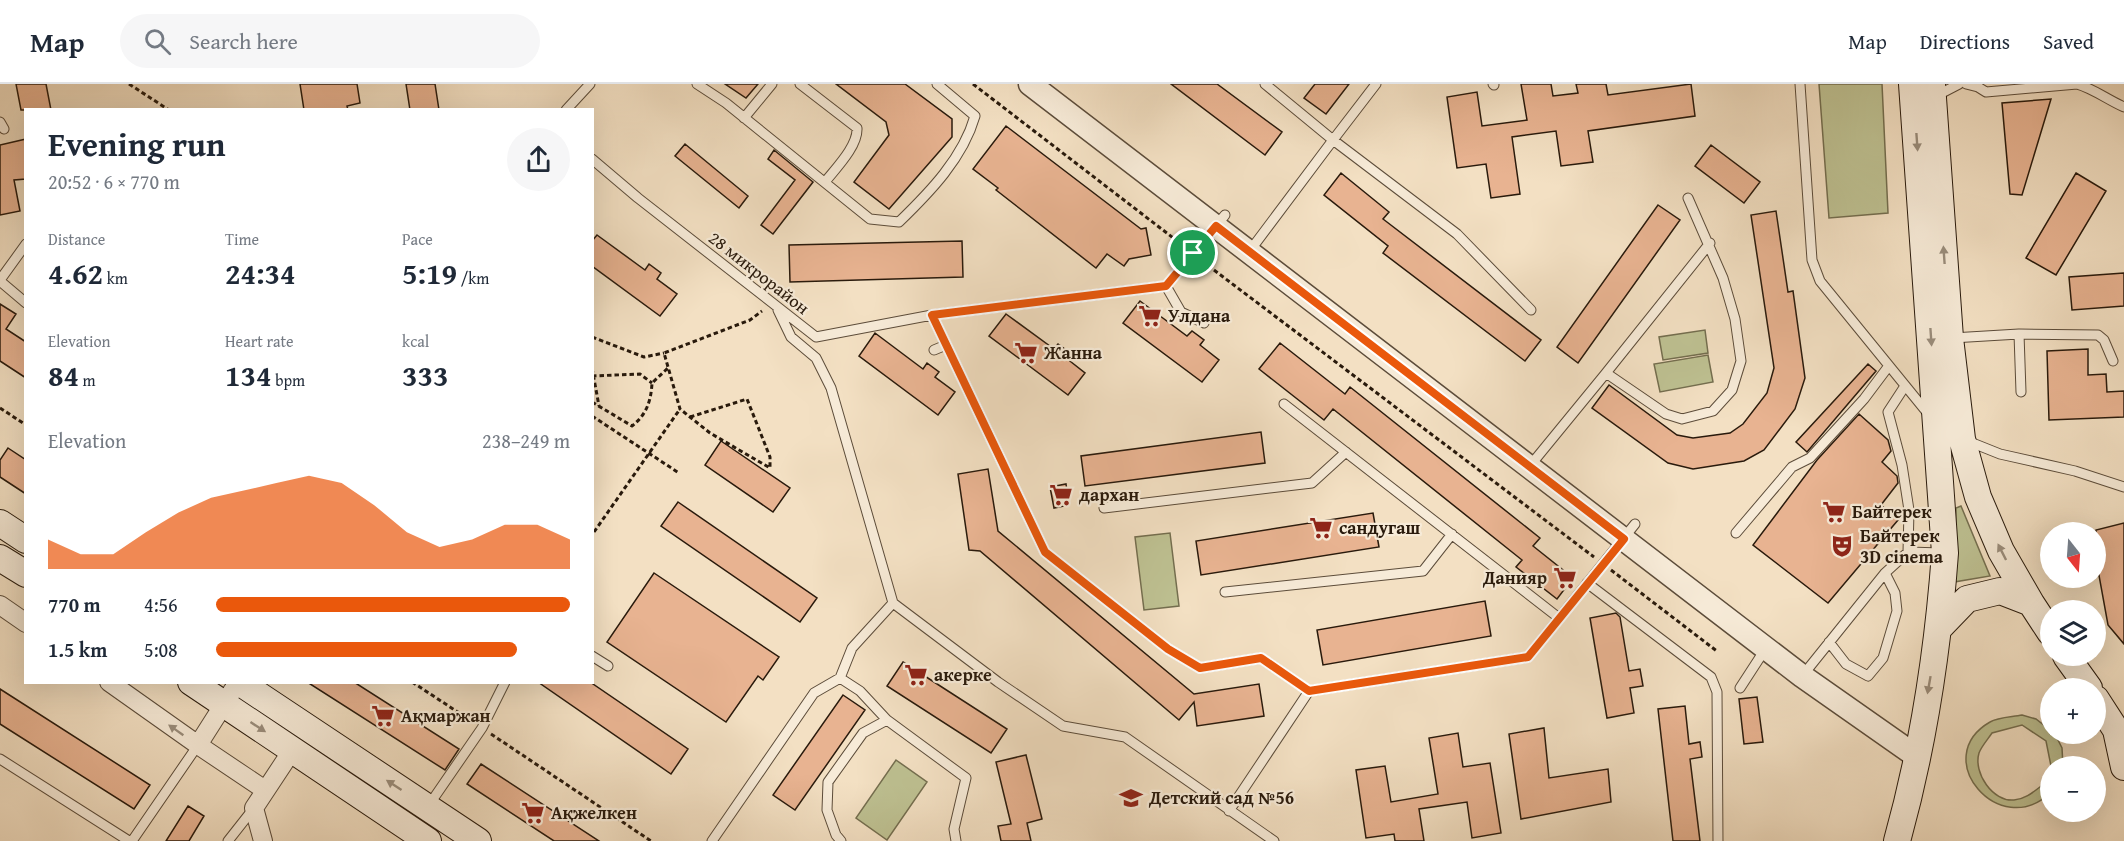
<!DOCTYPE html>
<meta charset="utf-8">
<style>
:root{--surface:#fff;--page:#f6f6f7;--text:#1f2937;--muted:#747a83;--line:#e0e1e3;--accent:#ea580c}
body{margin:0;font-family:"Gentium Book Plus",serif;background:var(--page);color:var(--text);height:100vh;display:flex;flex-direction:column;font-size:22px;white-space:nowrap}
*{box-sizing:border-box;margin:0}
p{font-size:20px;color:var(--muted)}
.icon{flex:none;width:33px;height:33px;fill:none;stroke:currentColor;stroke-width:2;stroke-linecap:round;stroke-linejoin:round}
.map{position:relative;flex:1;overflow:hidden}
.sheet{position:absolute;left:24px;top:24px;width:570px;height:576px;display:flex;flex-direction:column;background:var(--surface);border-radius:0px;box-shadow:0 6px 24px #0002}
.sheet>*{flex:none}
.needle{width:39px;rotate:163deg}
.tools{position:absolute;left:2040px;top:438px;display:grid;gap:12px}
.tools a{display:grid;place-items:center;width:66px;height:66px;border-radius:50%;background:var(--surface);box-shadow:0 6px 24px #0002;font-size:30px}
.pin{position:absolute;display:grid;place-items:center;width:51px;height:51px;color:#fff;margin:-26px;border:3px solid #fff;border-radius:50%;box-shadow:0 2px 6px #0007}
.round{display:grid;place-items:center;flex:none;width:63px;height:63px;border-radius:32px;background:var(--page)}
.head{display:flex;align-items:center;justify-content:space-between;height:102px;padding:0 24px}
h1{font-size:33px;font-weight:700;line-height:45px}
.figures{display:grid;grid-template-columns:repeat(3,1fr);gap:9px;height:102px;padding:6px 24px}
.figures div{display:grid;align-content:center}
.figures b{font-size:30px;font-weight:700}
.figures small{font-size:16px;font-weight:400}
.figures p{font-size:16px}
.chart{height:168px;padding:12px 24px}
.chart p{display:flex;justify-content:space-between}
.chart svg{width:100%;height:108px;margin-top:6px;fill:var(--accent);opacity:.7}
ul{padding:0 24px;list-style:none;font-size:20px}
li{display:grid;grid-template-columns:96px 72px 1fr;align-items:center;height:45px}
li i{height:15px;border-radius:8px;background:var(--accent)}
header{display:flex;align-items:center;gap:36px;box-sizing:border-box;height:84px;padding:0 30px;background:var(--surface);border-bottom:2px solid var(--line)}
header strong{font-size:28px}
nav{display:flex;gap:33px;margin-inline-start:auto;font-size:21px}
.search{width:420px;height:54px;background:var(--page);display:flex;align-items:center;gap:15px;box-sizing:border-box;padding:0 21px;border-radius:33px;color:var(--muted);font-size:22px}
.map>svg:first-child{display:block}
.green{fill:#bec192;stroke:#746e4f;stroke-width:1.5}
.building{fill:#e8b391;stroke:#291a0c;stroke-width:1.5}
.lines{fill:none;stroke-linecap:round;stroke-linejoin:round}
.service-casing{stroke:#5c4c3a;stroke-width:11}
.minor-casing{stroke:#5c4c3a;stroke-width:20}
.tertiary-casing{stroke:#5c4c3a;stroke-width:25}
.secondary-casing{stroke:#291a0c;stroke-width:28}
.path{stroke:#291a0c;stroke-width:3;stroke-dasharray:4.5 3;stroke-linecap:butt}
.service{stroke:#f7ebd8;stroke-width:9}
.minor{stroke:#f7ebd8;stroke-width:18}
.tertiary{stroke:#f7ebd8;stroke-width:22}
.secondary{stroke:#f7ebd8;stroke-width:26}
.oneway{fill:#9a8d7c}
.route-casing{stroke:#fff;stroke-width:12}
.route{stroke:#ea580c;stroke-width:8}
.labels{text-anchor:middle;stroke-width:4.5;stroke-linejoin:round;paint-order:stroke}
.street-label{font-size:18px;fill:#291a0c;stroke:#f7ebd8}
.poi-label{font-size:18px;font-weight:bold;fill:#291a0c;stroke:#f7ebd8;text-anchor:start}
</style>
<header>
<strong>Map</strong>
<div class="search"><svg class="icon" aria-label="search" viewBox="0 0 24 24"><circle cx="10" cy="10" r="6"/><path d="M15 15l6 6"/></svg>Search here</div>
<nav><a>Map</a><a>Directions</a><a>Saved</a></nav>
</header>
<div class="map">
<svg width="2124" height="757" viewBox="0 0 2124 757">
<rect width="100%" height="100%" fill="#f3e0c3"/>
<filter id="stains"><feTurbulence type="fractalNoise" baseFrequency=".00333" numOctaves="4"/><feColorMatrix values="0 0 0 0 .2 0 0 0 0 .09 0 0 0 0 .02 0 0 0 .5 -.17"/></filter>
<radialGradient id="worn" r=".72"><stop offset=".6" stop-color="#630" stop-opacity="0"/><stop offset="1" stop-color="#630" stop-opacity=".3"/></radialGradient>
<!-- green -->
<path class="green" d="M1819,0H1882L1888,129L1829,134Z
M1705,246L1708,269L1663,276L1659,253Z
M1708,271L1713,298L1660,308L1654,280Z
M1961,422L1990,492L1954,498L1956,424Z
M1170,449L1179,522L1144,526L1135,453Z
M2022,631L2036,635L2050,646V650H2055L2062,664L2063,682H2051L2046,657L2022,641L1992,649C1988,655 1981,663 1979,669C1973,689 1993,718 2014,716C2029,715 2039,702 2050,696V709C2000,757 1928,674 1990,638C1998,633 2012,633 2022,631Z
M896,676L927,698L887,756L856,734Z"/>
<!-- building -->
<path class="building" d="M16,0H46L51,26H21Z
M300,0H357L360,19L347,22L348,26H304Z
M406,0H435L439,26H410Z
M725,0H758L746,14Z
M836,0H905L952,35V53L889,125L854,98L889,51L886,38Z
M1171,0H1217L1282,48L1265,71Z
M1315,0H1349L1326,30L1304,14Z
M1521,0H1551L1553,12L1578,9L1576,0H1606L1608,11L1691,0L1695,32L1588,47L1593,78L1561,82L1556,47L1512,53L1520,110L1491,114L1486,80L1457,84L1447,13L1477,8L1482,42L1527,36Z
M2051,15L2022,111L2010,110L2002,19Z
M1006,42L1141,145L1146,144L1151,171L1129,175L1124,182L1107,170L1096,184L996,106L998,104L973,85Z
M26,55V95L14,96L20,127L0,131V61Z
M685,60L748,112L739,124L675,72Z
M1711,61L1760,98L1744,119L1695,82Z
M774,66L813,98L773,150L761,141L795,96L768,75Z
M1341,89L1389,128L1383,135L1541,256L1525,277L1383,169L1388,162L1324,111Z
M2076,89L2106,107L2056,191L2026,174Z
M1658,121L1680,136L1578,279L1557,263Z
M1776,127L1788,208L1793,207L1805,294L1795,325L1764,366L1744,377L1693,385L1668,379L1592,324L1609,301L1677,351L1693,354L1730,349L1743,340L1767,309L1774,284L1751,131Z
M597,151L645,186L649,180L661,189L657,195L677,210L660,232L592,182V157Z
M962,157L963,193L790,198L789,161Z
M2124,189V222L2072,226L2069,193Z
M1140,217L1187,252L1192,247L1204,256L1200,261L1219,276L1202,298L1123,239Z
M0,220L16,230L6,245L26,258V294L0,277Z
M1006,230L1054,265L1058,260L1070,269L1066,274L1085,289L1068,311L989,252Z
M875,249L923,285L927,279L939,288L935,293L955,308L938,331L859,272Z
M1280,259L1345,310L1350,303L1540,454L1533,462L1573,494L1557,515L1516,483L1522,476L1333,325L1324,336L1259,285Z
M2088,265V291L2106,290L2107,308L2124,307V333L2049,336L2047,267Z
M1868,280L1876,287L1807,368L1796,358Z
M1859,330L1888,356L1891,367L1882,378L1897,392L1898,399L1881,421L1898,436L1828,519L1753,461L1817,376Z
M1261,348L1265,379L1085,402L1081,372Z
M721,357L790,404L773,428L705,381Z
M8,364L26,376V410L0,393V376Z
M988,385L998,447L1194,610L1259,600L1264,632L1197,642L1194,618L1179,636L980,467L969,466L958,390Z
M1066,400L1069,421L1054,424L1050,403Z
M678,418L817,514L800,538L661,442Z
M1373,429L1379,463L1201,491L1196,457Z
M2124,439V560L2108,541L2096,475V446Z
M654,489L779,573L763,596L758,592L726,638L607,558Z
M1485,517L1491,552L1323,581L1317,546Z
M1616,529L1620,533L1629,587L1640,585L1643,602L1630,604L1634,629L1607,634L1590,534Z
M903,578L1007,645L991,669L887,602Z
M307,598H354L459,665L445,686Z
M538,598H590L688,665L671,690Z
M0,605L150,701L134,725L0,640Z
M843,611L865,626L795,726L773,711Z
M1757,613L1763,658L1744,660L1739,615Z
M1685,622L1689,660L1700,658L1702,673L1690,675L1700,757H1673L1658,625Z
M1544,644L1549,694L1608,685L1611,718L1521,735L1509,650Z
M1458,649L1463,683L1490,679L1501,749L1472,754L1467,718L1419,725L1424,757H1395L1394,750L1366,754L1356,686L1385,682L1391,718L1438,710L1429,654Z
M1026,671L1042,735L1027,739L1031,757H1001L998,742L1011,740L996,678Z
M481,680L599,757H554L467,700Z
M188,722L204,732L189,757H166Z"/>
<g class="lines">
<!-- service casing -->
<g class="service-casing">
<path id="service" d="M697,0L726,19L870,135L899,138C930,108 963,74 975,32L937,0
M800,0L857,44C858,62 836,84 825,98
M1265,0L1333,56L1376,0
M1493,0L1494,1
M1800,0L1812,176L1820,197L1930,332
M1966,0L1978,3L1986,8L2077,0C2094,5 2108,16 2124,23
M1934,13L1959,0
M566,26L590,0
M744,34L772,0
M0,38L4,45
M592,75L638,114L816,253L932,231
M1225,131L1166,202L932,231L1045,468L1168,565L1200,584L1261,574L1309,607L1528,573L1635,440
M1249,168L1333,56L1457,150L1531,226
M0,196L26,160
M0,197L26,219
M1166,202L1181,228L1204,239
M778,226L791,253L816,274L831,304L893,519L852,564L840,594
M2019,250L2098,251L2104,256L2113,277
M1952,254L2019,250L2021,308
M934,266L946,261
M1606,289L1710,159
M1905,302L1888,328L1902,381L1909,426L1908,468
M1284,320L1559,534
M1965,356L2000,370L2075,387L2124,403
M1529,383L1606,289L1666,330L1682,335L1713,327L1732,306L1741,277L1735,235L1723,194L1688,114
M1104,424L1312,399L1346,368
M1736,449L1792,383L1810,374L1864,315L1888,283
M1587,499L1711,593L1717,608L1718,757
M1225,508L1423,487L1452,450
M893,519L998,598L1063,642L1125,653L1274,757
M1829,558L1846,580L1868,592L1883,574L1897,527L1895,509L1885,489
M592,572L608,582
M1803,591L1885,489L1908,468L1942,469
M1740,604L1766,564
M0,675L129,757
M429,721L482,644L505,598
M1229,727L1309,607
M132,757L198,661
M228,757L254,724
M712,757L814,609L840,594L860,607L887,636
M841,757L836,751L827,726L828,698L863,649L887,636L966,694L954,745L956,757"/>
</g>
<!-- minor casing -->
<g class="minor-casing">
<path id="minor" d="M0,521L26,539
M109,598L198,661L238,598
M198,661L265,706
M263,757L254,724L293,665"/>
</g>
<!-- tertiary casing -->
<g class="tertiary-casing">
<path id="tertiary" d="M1030,0L1802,592L1916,672"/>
</g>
<!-- secondary casing -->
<g class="secondary-casing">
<path id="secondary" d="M1932,0L1950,254L1962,355L1978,413L2001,467L2031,519
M0,439L26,456
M0,474L26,490
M1940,543L1967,515L2000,507L2031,519L2050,548
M2066,572L2089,604
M191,598L428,757
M239,598L478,757
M2096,615L2116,646L2124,683
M1897,757C1923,664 1938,565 1945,469L1912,0"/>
</g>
<!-- path -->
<path class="path" d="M129,0L169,26
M973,0L1185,163
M1202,177L1594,473
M592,253L644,273L664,269
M592,284L599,322
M592,292L640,290L652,299
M592,318L632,342C646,331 651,318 652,299L668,284
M0,324L26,341
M592,332L679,389
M690,333L747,315L770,373V384L710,349L680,325L664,269L750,236L762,227
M594,448L680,325
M1611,486L1718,568
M412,598L473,638
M491,650L651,757"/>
<!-- service -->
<use href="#service" class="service"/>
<!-- minor -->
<use href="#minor" class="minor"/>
<!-- tertiary -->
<use href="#tertiary" class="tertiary"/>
<!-- secondary -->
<use href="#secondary" class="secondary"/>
</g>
<!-- one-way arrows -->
<defs><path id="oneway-solid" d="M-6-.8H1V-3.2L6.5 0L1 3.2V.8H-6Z" transform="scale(1.5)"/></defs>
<g class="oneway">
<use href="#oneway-solid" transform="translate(1917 58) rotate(86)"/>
<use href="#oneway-solid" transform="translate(1944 171) rotate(-94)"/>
<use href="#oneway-solid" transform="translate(1931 253) rotate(86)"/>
<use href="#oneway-solid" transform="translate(2002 468) rotate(-117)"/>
<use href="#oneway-solid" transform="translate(1929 601) rotate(100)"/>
<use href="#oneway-solid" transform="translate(258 643) rotate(33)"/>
<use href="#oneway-solid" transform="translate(176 646) rotate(-145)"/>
<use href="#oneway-solid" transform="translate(394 701) rotate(-147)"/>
</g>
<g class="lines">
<!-- route casing -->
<g class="route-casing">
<path id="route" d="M1216,142L1624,455L1528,573L1309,607L1261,574L1200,584L1168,565L1045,468L932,231L1166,202Z"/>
</g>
<!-- route -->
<use href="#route" class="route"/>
</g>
<!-- icons -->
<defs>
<g id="supermarket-bare" transform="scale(1.8)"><path d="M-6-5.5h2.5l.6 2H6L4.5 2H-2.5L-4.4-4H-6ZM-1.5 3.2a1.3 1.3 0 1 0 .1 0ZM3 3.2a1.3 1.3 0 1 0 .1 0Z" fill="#8f2418" stroke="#f7ebd8" stroke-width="2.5" paint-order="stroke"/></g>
<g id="theatre-bare" transform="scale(1.8)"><path d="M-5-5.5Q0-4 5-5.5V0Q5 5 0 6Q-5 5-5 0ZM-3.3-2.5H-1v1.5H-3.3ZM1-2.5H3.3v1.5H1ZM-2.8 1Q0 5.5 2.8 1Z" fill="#8f2418" stroke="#f7ebd8" stroke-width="2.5" paint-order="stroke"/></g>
<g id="school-bare" transform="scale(1.8)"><path d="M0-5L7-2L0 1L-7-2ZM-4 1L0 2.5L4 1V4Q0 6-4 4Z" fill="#8f2418" stroke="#f7ebd8" stroke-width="2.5" paint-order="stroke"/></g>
</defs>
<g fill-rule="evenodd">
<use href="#supermarket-bare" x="1150" y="232"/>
<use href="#supermarket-bare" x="1026" y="269"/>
<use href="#supermarket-bare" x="1061" y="411"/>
<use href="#supermarket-bare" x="1834" y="428"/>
<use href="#supermarket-bare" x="1321" y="444"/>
<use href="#theatre-bare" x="1842" y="462"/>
<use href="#supermarket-bare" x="1565" y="494"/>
<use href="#supermarket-bare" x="916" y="591"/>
<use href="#supermarket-bare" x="383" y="632"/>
<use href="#school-bare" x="1131" y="714"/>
<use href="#supermarket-bare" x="533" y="729"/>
</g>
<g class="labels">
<!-- street labels -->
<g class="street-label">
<text transform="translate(759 189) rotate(38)" y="6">28 микрорайон</text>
</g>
<!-- poi labels -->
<g class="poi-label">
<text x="1168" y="238">Улдана</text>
<text x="1044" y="275">Жанна</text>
<text x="1079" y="417">дархан</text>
<text x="1852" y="434">Байтерек</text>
<text x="1339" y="450">сандугаш</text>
<text x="1860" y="458">Байтерек<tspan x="1860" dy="21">3D cinema</tspan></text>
<text x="1547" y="500" text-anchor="end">Данияр</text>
<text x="934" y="597">акерке</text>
<text x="401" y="638">Ақмаржан</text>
<text x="1149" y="720">Детский сад №56</text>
<text x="551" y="735">Ақжелкен</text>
</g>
</g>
<rect width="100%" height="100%" filter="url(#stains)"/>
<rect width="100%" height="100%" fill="url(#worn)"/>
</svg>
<div class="tools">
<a><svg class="needle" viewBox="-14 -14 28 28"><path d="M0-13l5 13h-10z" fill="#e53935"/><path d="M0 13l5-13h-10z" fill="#747a83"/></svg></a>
<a><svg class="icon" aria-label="layers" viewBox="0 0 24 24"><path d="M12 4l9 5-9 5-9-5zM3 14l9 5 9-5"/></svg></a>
<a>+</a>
<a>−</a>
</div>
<div class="pin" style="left:1193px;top:169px;background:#1e9e55"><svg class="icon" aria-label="arrive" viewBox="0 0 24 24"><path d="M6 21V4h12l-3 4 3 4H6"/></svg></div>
<section class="sheet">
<div class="head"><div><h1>Evening run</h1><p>20:52 · 6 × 770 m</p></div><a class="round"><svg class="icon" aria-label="share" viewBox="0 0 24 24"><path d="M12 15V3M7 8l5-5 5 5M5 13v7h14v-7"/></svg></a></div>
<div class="figures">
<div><p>Distance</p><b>4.62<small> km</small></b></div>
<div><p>Time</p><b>24:34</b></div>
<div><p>Pace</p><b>5:19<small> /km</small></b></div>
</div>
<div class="figures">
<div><p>Elevation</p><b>84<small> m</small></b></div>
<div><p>Heart rate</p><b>134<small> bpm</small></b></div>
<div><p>kcal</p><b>333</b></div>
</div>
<div class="chart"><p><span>Elevation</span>238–249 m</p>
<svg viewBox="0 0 160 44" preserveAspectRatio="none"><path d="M0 44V32L10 38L20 38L30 29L40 21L50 15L60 12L70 9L80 6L90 9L100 18L110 29L120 35L130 32L140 26L150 26L160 32V44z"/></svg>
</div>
<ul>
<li><b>770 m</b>4:56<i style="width:100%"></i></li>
<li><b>1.5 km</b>5:08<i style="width:85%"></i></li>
</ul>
</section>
</div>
